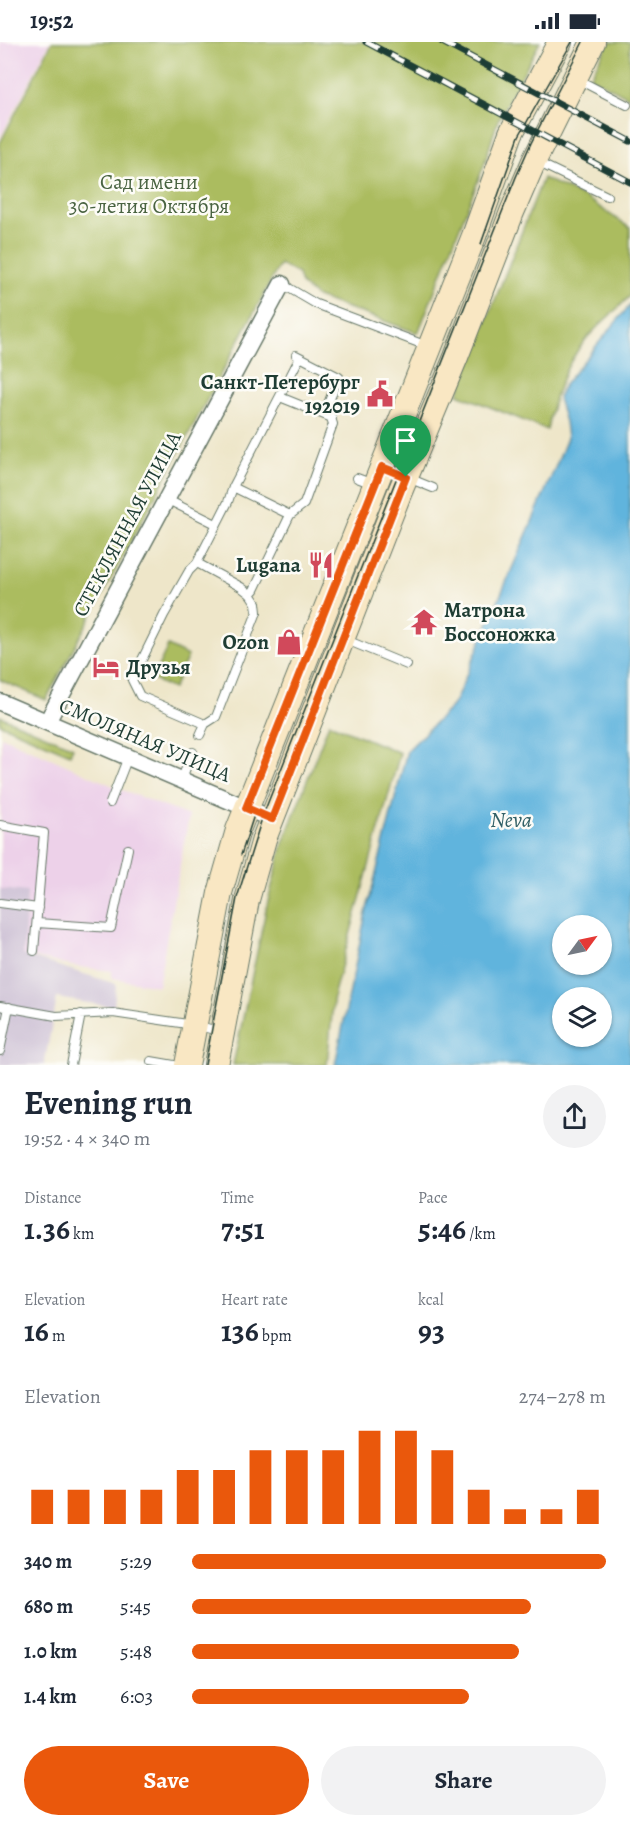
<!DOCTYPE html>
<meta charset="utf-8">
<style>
:root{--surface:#fff;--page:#f2f2f3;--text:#1f2937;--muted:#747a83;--accent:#ea580c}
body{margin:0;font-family:Alegreya,serif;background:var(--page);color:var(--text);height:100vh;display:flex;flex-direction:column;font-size:22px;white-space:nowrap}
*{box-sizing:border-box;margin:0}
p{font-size:20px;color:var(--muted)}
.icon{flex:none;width:33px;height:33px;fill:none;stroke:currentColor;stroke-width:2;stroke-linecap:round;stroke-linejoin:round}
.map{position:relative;height:1023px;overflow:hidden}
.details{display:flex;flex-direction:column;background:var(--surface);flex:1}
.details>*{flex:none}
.needle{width:39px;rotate:57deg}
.controls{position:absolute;left:552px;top:873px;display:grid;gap:12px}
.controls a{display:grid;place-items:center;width:60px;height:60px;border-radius:50%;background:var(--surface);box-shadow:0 2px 4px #0004;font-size:30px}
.pin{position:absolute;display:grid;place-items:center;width:51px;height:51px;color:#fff;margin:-62px -26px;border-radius:50% 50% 50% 0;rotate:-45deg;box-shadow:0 0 6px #0007}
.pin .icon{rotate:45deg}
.round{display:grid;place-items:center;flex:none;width:63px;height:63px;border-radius:32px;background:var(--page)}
.headline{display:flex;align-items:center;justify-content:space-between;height:102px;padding:0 24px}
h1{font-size:33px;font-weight:600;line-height:45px}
.figures{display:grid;grid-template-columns:repeat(3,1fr);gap:9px;height:102px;padding:6px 24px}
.figures div{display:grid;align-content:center}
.figures b{font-size:30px;font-weight:600}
.figures small{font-size:16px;font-weight:400}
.figures p{font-size:16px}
.chart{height:168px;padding:12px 24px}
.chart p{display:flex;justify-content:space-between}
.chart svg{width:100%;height:108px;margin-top:6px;stroke:var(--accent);stroke-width:6}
.button{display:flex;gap:12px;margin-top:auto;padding:12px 24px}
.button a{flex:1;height:69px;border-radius:36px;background:var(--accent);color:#fff;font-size:24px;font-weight:600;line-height:69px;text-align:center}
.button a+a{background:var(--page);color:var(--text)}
ul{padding:0 24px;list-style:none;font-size:20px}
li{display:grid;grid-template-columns:96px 72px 1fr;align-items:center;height:45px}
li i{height:15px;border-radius:8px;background:var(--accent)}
.status{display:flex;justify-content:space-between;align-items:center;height:42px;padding:0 30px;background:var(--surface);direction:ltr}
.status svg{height:16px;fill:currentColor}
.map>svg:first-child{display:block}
.built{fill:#edd1e9}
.industrial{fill:#ccbfd4}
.green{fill:#abbc5f;stroke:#657c4a;stroke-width:1.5}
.water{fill:#61b4dd;stroke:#407888;stroke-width:1.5;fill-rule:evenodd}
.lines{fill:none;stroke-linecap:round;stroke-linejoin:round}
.service-casing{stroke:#677868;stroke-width:10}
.minor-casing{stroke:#677868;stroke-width:19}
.secondary-casing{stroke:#677868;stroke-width:26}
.service{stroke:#fff;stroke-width:8}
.minor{stroke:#fff;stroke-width:16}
.secondary{stroke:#f9e7c3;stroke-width:24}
.tram{stroke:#1f3d34;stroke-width:1.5}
.rail-casing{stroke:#1f3d34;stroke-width:7}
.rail{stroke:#fdfcf7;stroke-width:4.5;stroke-dasharray:14;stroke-linecap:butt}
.route-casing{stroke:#fff;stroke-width:12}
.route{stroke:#ea580c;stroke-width:8}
.labels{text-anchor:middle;stroke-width:5;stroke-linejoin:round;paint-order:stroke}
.park-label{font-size:21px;fill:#496341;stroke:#fdfcf7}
.poi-label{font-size:21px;font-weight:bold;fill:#1f3d34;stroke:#fdfcf7;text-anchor:end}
.street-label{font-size:21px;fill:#1f3d34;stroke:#fdfcf7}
.water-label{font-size:22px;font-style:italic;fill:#336167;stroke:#fdfcf7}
</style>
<div class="status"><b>19:52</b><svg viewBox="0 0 49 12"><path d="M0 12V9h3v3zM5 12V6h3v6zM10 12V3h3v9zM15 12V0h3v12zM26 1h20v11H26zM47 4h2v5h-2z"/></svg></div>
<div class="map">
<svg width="630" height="1023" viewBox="0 0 630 1023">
<rect width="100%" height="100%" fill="#fdfcf7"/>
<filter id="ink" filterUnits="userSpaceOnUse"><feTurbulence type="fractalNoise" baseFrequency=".0167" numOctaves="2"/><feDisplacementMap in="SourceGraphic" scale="12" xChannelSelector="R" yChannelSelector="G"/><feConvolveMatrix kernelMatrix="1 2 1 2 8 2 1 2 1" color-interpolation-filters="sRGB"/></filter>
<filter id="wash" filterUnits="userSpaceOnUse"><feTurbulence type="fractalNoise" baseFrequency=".008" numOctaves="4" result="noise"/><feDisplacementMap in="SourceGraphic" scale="24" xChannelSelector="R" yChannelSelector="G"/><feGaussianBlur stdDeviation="1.35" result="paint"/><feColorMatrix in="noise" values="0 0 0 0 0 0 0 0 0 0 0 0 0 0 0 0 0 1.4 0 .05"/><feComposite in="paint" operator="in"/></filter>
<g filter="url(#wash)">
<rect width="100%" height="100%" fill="#eee6c9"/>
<!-- built -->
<path class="built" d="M0,0H50L0,96Z
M1,694L122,748L189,774L158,944L112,936V929L71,924L23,913L27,851L0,847Z"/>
<!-- industrial -->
<path class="industrial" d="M0,847L27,850L23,913L116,942L114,965L57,956L44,1023H0Z"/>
<!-- green -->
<path class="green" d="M52,0H540L498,78L483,126L418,291L317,255L301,242L298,232L280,222L46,658L0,638V101Z
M609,0H630V56L590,35Z
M543,136L586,156L630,186V254C615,270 596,284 583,301C563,327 553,356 547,388L458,352Z
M168,604L188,614L173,647L152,637Z
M0,674L73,705L70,712L0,682Z
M329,681L400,711L334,951L327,1023H233L267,863L283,801Z"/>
<!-- water -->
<path class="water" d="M630,263V1023H335L365,875L407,709L452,664L457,655L558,419L567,396L565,380L558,356L564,343ZM562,884H602V922H562ZM562,956H602V994H562Z"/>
</g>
<g filter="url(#ink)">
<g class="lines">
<!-- service casing -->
<g class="service-casing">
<path id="service" d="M577,37L627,63
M537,120L607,154
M282,242L316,262L427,304
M280,355L332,376
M384,426L433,446
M357,436L373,442
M233,445L290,473
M166,457L216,482
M197,521L241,545L250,552
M344,597L407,623
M205,682L216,675L257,570L256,561L250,552L254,548L290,473L304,462L333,382L327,364L339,335L296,313
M200,693L205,682L140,654L132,638L164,573L189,529L197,521L228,460L233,445L300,315
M181,738L193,710
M110,761L128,715
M0,783L44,791L34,909
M0,861L38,866
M37,881L111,886L128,807
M0,964L56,974L113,971L194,983L219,989
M0,1009L9,965
M151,1019L174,1023
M71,1023L81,972"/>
</g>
<!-- minor casing -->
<g class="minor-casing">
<path id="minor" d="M0,660L272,777
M47,680L282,242"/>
</g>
<!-- secondary casing -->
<g class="secondary-casing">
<path id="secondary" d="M187,1023L220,851L238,788L474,194L511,91L560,0
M216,1023L247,858L264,797L399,452L456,315L512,170L534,119L593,0"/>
</g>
<!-- service -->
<use href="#service" class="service"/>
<!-- minor -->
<use href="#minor" class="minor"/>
<!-- secondary -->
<use href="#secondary" class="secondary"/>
<!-- tram -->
<path class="tram" d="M481,202L519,94L572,0
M241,813L254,773
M205,1023L237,856L263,773L516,135L531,101L583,0"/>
<!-- rail casing -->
<g class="rail-casing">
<path id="rail" d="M366,0L630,140
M442,0L630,99"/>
</g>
<!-- rail -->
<use href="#rail" class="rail"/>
</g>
</g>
<g class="lines" filter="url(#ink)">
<!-- route casing -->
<g class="route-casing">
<path id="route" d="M382,425L406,435L272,777L246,766Z"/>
</g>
<!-- route -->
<use href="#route" class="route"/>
</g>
<!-- icons -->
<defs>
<g id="civic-bare" transform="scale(2.07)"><path d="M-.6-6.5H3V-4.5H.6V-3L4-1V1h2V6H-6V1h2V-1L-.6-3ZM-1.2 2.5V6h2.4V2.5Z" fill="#d1495b" stroke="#fdfcf7" stroke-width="2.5" paint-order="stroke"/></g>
<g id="restaurant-bare" transform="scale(2.07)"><path d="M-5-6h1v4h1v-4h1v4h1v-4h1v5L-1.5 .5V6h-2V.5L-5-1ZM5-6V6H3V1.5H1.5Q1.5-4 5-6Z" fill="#d1495b" stroke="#fdfcf7" stroke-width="2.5" paint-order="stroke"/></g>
<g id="temple-bare" transform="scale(2.07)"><path d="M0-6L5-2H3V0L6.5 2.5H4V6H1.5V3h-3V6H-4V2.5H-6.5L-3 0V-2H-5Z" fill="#d1495b" stroke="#fdfcf7" stroke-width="2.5" paint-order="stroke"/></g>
<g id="shop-bare" transform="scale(2.07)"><path d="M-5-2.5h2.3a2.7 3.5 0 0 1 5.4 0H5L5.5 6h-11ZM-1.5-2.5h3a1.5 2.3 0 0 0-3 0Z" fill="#d1495b" stroke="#fdfcf7" stroke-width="2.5" paint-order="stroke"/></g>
<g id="hotel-bare" transform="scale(2.07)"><path d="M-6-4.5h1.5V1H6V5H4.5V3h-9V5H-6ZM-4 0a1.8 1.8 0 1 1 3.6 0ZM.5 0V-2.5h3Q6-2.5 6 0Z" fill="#d1495b" stroke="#fdfcf7" stroke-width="2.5" paint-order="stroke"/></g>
</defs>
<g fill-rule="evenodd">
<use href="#civic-bare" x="380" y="352"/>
<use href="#restaurant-bare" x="321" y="523"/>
<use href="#temple-bare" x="424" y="580"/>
<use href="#shop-bare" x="289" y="600"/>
<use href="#hotel-bare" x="106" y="625"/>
</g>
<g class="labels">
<!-- park labels -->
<g class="park-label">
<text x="149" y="147">Сад имени<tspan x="149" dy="24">30-летия Октября</tspan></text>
</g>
<!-- poi labels -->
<g class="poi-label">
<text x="360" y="347">Санкт-Петербург<tspan x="360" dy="24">192019</tspan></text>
<text x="301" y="530">Lugana</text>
<text x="444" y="575" text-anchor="start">Матрона<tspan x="444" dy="24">Боссоножка</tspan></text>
<text x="269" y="607">Ozon</text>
<text x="126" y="632" text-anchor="start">Друзья</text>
</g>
<!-- street labels -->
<g class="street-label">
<text transform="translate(127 482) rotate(-62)" y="7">СТЕКЛЯННАЯ УЛИЦА</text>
<text transform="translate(145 698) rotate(23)" y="7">СМОЛЯНАЯ УЛИЦА</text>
</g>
<!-- water labels -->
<g class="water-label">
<text x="511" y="785">Neva</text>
</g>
</g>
</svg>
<div class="controls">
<a><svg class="needle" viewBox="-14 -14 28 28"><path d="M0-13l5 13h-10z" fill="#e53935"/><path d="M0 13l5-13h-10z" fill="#747a83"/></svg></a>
<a><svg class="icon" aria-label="layers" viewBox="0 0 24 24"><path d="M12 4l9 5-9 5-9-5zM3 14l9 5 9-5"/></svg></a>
</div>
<div class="pin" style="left:406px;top:435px;background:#1e9e55"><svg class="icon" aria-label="arrive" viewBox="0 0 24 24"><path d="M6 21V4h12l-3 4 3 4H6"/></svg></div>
</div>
<section class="details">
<div class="headline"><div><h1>Evening run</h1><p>19:52 · 4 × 340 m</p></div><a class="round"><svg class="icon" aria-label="share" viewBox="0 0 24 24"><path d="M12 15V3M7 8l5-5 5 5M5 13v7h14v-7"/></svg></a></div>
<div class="figures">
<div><p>Distance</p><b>1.36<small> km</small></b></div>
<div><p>Time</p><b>7:51</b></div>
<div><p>Pace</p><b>5:46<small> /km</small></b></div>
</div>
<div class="figures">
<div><p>Elevation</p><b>16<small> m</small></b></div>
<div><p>Heart rate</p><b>136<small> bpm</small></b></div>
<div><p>kcal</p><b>93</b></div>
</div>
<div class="chart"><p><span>Elevation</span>274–278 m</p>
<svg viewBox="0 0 160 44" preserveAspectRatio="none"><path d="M5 44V30M15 44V30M25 44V30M35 44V30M45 44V22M55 44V22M65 44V14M75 44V14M85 44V14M95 44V6M105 44V6M115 44V14M125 44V30M135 44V38M145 44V38M155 44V30"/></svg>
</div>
<ul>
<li><b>340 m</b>5:29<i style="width:100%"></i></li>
<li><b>680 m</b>5:45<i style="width:82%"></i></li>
<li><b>1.0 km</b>5:48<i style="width:79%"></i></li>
<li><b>1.4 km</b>6:03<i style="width:67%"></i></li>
</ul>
<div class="button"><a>Save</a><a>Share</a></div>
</section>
